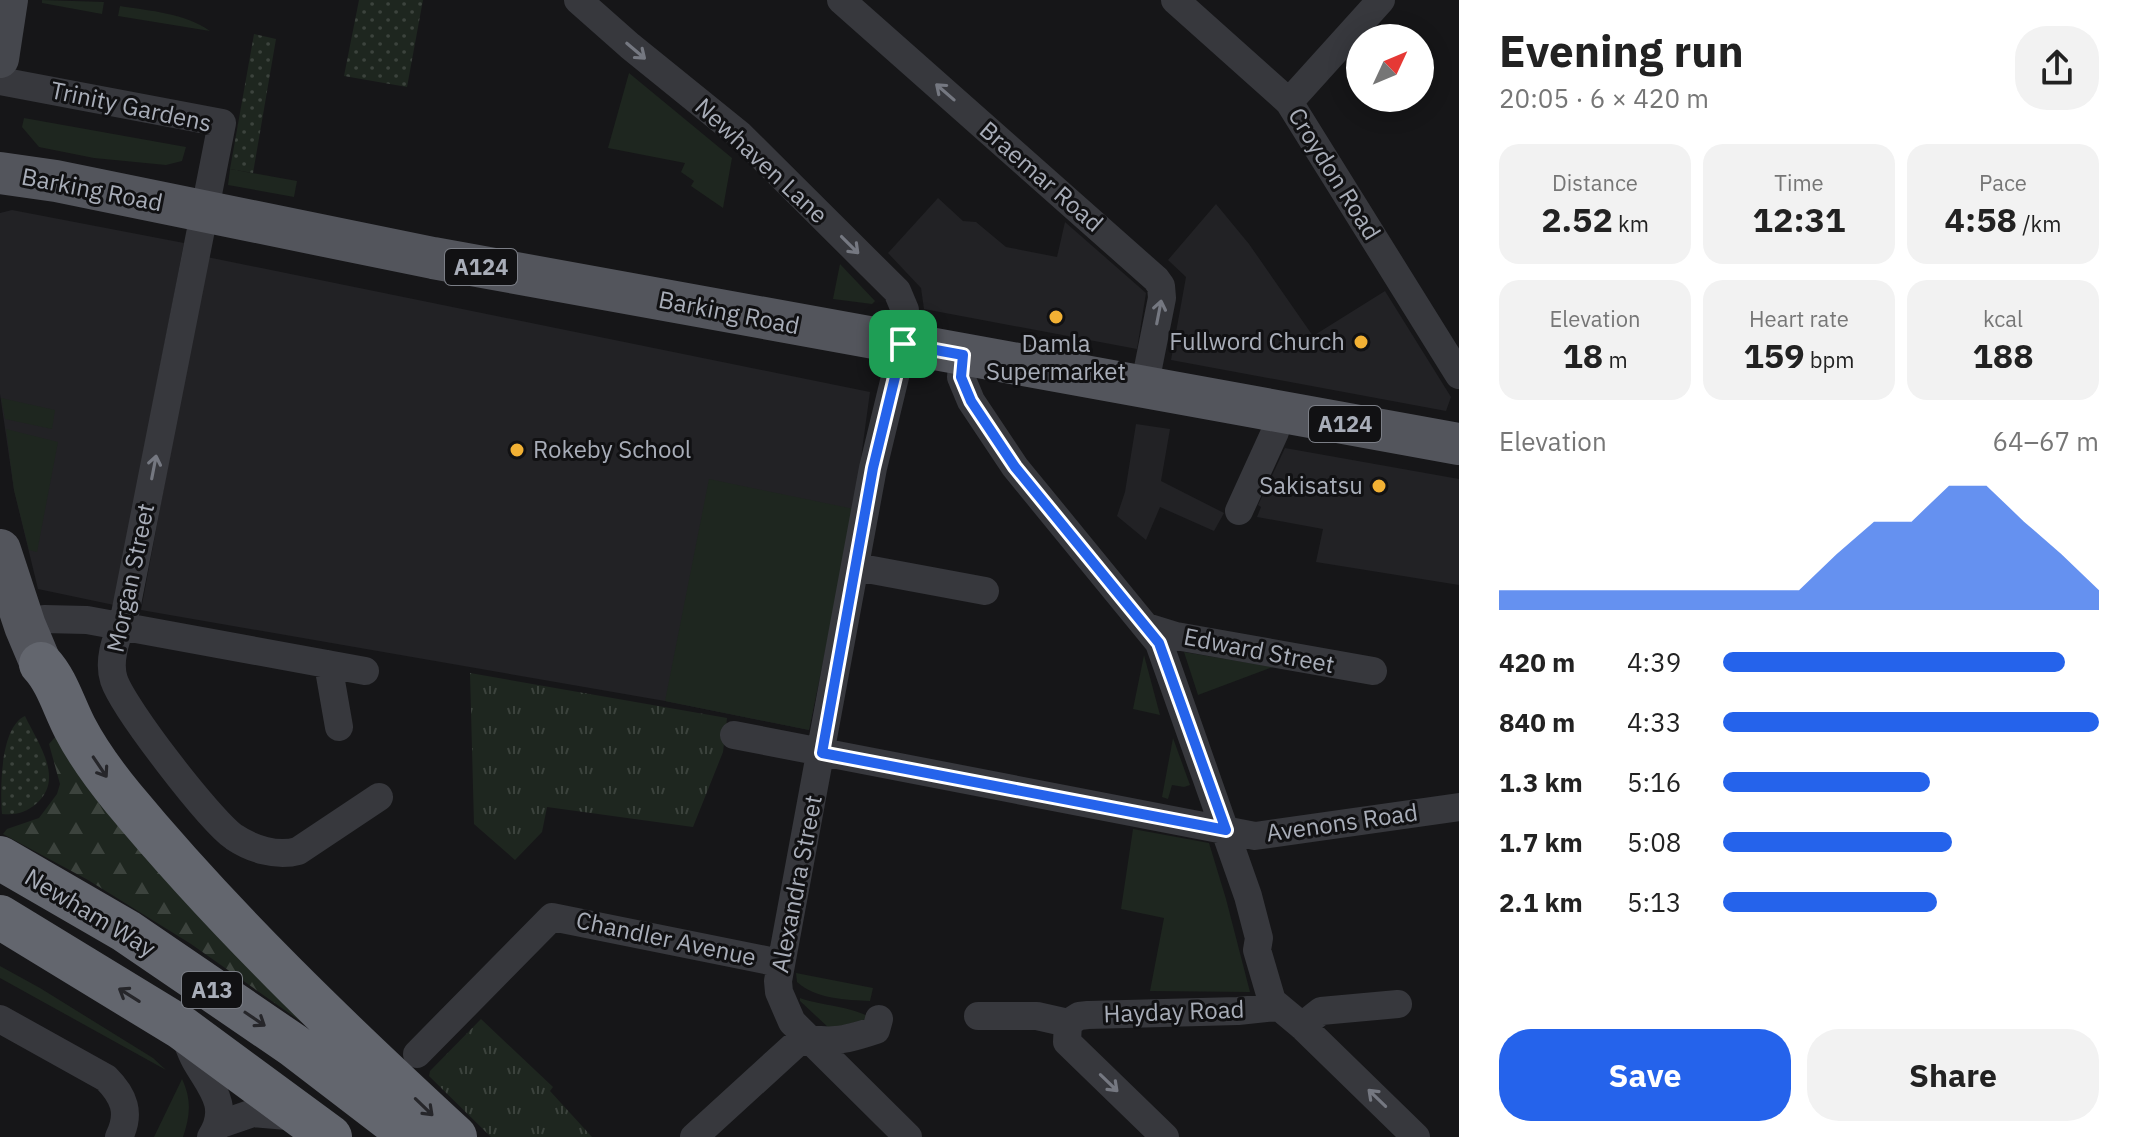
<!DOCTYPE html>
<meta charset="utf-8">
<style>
:root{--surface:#fff;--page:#f2f2f2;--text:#222;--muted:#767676;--accent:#2563eb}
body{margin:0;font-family:"IBM Plex Sans",sans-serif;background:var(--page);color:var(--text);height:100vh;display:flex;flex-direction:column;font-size:30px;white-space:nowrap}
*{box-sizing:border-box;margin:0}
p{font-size:26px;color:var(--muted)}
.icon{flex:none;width:44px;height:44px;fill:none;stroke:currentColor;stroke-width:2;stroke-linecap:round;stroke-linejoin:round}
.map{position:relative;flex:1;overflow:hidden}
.side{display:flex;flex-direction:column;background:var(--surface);width:680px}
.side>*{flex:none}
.needle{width:52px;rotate:46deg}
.tools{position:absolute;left:1346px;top:24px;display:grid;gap:16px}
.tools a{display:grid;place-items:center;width:88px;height:88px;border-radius:50%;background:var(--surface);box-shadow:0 4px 20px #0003;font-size:40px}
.pin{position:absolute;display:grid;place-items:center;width:68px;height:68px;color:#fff;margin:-34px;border-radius:16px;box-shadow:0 4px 12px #0006}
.round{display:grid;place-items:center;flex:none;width:84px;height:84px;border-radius:32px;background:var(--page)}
.head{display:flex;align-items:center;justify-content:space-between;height:136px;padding:0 40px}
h1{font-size:44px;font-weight:700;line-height:60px}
.stats{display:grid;grid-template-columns:repeat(3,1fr);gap:12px;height:136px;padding:8px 40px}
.stats div{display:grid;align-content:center;border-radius:20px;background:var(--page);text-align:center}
.stats b{font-size:34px;font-weight:700}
.stats small{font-size:22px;font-weight:400}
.stats p{font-size:22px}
.chart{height:224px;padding:16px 40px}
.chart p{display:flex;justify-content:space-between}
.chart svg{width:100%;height:144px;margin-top:8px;fill:var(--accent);opacity:.7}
.button{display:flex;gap:16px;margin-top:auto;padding:16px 40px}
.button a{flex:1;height:92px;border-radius:32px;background:var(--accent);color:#fff;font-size:32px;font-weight:700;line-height:92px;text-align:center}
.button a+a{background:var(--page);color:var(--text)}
ul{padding:0 40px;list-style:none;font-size:26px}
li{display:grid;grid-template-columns:128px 96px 1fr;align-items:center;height:60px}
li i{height:20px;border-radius:10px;background:var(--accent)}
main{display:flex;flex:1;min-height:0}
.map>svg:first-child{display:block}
.built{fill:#222225}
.grass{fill:#1e261f}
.forest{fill:url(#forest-firs)}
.park{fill:url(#park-tufts)}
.garden{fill:url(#garden-dots)}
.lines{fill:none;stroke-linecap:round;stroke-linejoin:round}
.street{stroke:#37383d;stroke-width:28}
.secondary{stroke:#45474d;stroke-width:38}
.primary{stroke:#53555c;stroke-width:42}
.highway{stroke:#63666e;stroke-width:44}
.oneway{stroke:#757881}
.oneway2{stroke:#26262a}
.route-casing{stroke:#fff;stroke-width:16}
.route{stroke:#2563eb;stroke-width:10}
.poi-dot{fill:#f2b134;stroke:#111113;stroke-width:3}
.labels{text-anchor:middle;stroke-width:6;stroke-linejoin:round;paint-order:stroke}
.shield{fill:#111113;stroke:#7b7e86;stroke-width:2}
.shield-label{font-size:22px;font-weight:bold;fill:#a8adb8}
.street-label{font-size:24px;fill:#a8adb8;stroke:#111113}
.poi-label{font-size:24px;fill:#a8adb8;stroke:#111113;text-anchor:end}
</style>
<main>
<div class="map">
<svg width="1459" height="1137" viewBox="0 0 1459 1137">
<defs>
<pattern id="forest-firs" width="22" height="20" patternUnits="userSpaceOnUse" patternTransform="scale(2)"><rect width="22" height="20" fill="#1e261f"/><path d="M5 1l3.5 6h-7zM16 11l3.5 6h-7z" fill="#3c433d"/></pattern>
<pattern id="park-tufts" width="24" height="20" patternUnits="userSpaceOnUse" patternTransform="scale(2)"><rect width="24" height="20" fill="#1e261f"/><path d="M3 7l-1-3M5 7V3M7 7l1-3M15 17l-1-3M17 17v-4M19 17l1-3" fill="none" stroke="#3c433d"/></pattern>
<pattern id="garden-dots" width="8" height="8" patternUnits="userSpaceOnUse" patternTransform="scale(2)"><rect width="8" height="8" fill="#1e261f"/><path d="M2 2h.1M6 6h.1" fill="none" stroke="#3c433d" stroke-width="1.8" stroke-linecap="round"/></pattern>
</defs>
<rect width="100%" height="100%" fill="#161618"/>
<!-- built -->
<path class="built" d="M938,198L963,221L976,222L1006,247L1057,257L1065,222L1146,293L1137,349L924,309L921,288L888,253Z
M1216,204L1249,244L1313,336L1385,291L1451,397L1446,411L1171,360L1186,277L1168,260Z
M12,210L184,243L114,605L38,589L14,490L0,394V213Z
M207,257L870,392L854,509L809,730L665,701L141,610Z
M1136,424L1170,429L1161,481L1224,513L1214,531L1160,507L1146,540L1117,516L1125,492Z
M1285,448L1459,479V585L1316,562L1323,529L1257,517L1261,507L1258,505Z"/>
<!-- grass -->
<path class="grass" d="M42,0L104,2L102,14L42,3Z
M120,6C150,11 185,13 210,31L118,16Z
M629,73L732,158L723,208L691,186L694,181L681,172L685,163L608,148Z
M24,118L186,147L182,161L166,165L94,158L39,147L22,127Z
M230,169L297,181L294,197L228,185Z
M840,264L875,301L872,304L833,299Z
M1,398L55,410L52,429L5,419Z
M6,429L58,442L37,552L29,550L14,490Z
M709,479L854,509L809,730L665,701Z
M1184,652L1273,667L1198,695Z
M1144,655L1160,715L1133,709Z
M1173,738L1190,785L1184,787L1172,785L1168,799L1162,797Z
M1133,829L1209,843L1226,899L1250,992L1150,991L1164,918L1121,909Z
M0,966L40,988L153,1058L166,1070L0,978Z
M796,973L873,988L870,1001C846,1000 816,999 797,982Z
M800,998C822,1006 852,1006 871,1018L830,1029L800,1001Z
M182,1079C192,1100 190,1116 183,1137H154Z"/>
<!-- forest -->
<path class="forest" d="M57,735L340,1049L191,944L88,880L3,834L7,829L39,818L57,794L60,784L49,744Z"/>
<!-- park -->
<path class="park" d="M470,673L727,718L723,752L693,827L547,807L542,832L515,860L474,824Z
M481,1019L553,1087L550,1091L592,1137H491L429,1076L430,1071Z"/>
<!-- garden -->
<path class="garden" d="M359,0H423L407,87L344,76Z
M254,34L276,39L253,173L230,169Z
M25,716C37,742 65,778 37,803C26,813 16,815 2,814C0,790 0,727 25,716Z"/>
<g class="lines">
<!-- street -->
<path class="street" d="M578,0L630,46L740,135L897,291L905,310L903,344L873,468L778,981L779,992L792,1022L908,1137
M841,0L1156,279L1161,286L1162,298L1144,388
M1175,0L1289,102L1459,375
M0,81L222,123L125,614C118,634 107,659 114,680C124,709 209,819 234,837C252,849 277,857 298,851L379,797
M1289,102L1381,0
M963,355L961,377L971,401L1015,467L1159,643L1248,896L1259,938L1257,950L1272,1001L1302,1026L1416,1137
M1239,511L1275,432L1279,411
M856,567L985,591
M25,626L44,619L87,620L365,671
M1147,627L1176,636L1373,671
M328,664L339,727
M734,735L1255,836L1459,807
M978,1016H1037L1068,1023L1079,1016L1088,1015L1238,1011L1277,1007
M0,1019L106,1078C124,1096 131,1113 119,1137
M1068,1023L1067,1042L1165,1137
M1302,1026L1321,1011L1398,1004
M185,1036C188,1044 191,1053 195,1060C210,1087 231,1106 211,1137
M417,1054L552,917L780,963
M218,1125L253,1113L299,1117
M694,1137L796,1044C813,1036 819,1042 836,1040C849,1039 864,1034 876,1030L879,1019"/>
<!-- secondary -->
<path class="secondary" d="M0,59L9,0"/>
<!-- primary -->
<path class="primary" d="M0,173L56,181L433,258L1459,444
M0,550L25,626L41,664"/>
<!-- highway -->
<path class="highway" d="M41,664C57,681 64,707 75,728C88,753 105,776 123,798C224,920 339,1030 455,1137
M0,858L126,931L293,1045L413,1137
M0,917L182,1028L330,1137"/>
</g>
<!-- one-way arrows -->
<defs><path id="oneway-shaft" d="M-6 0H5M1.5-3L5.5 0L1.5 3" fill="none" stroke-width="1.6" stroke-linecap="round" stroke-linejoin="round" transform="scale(2)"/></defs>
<g class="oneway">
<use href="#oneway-shaft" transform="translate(636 51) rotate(40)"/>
<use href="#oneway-shaft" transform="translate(945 92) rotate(-139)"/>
<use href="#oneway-shaft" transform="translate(850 245) rotate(45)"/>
<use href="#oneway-shaft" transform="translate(1159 312) rotate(-79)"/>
<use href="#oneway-shaft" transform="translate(154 467) rotate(-79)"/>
<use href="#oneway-shaft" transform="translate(1109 1083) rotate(44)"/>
<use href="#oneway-shaft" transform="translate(1377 1098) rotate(-136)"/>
</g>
<g class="oneway2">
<use href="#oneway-shaft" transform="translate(100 767) rotate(56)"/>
<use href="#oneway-shaft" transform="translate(129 995) rotate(-148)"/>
<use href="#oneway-shaft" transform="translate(255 1019) rotate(34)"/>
<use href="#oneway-shaft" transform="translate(424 1107) rotate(44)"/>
</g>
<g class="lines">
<!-- route casing -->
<g class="route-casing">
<path id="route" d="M903,344L963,355L961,377L971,401L1015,467L1159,643L1226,830L822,753L873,468Z"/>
</g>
<!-- route -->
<use href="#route" class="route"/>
</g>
<!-- markers -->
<g class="poi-dot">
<circle cx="1056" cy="317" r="8"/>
<circle cx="1361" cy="342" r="8"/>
<circle cx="517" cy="450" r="8"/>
<circle cx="1379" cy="486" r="8"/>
</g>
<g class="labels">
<!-- shield labels -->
<g class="shield">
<rect x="445" y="249" width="72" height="36" rx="6"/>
<rect x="1309" y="406" width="72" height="36" rx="6"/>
<rect x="182" y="972" width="60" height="36" rx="6"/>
</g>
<g class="shield-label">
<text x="481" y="275">A124</text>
<text x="1345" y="432">A124</text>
<text x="212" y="998">A13</text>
</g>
<!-- street labels -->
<g class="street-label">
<text transform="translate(131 107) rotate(12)" y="8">Trinity Gardens</text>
<text transform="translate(761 161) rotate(43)" y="8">Newhaven Lane</text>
<text transform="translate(1334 174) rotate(58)" y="8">Croydon Road</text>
<text transform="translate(1041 177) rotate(41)" y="8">Braemar Road</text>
<text transform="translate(92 190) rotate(11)" y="8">Barking Road</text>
<text transform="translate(729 313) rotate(11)" y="8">Barking Road</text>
<text transform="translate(131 578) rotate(-78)" y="8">Morgan Street</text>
<text transform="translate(1259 651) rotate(11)" y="8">Edward Street</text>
<text transform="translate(1342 823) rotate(-8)" y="8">Avenons Road</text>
<text transform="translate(797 884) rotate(-79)" y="8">Alexandra Street</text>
<text transform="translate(90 913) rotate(31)" y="8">Newham Way</text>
<text transform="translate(666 939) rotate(12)" y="8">Chandler Avenue</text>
<text transform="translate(1174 1012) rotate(-2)" y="8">Hayday Road</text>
</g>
<!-- poi labels -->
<g class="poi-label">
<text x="1345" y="350">Fullword Church</text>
<text x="1056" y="352" text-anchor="middle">Damla<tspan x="1056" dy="28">Supermarket</tspan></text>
<text x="533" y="458" text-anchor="start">Rokeby School</text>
<text x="1363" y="494">Sakisatsu</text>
</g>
</g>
</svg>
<div class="tools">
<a><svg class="needle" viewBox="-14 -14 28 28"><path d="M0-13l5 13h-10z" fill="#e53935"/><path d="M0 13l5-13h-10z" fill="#767676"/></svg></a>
</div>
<div class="pin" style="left:903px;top:344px;background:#1e9e55"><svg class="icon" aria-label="arrive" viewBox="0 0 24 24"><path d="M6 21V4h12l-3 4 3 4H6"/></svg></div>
</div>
<section class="side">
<div class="head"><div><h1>Evening run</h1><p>20:05 · 6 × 420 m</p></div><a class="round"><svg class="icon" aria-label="share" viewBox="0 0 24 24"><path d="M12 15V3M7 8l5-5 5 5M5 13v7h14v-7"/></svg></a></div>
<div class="stats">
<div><p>Distance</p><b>2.52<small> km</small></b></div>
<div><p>Time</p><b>12:31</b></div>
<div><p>Pace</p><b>4:58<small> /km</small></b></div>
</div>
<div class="stats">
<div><p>Elevation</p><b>18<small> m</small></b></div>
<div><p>Heart rate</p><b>159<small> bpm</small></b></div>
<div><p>kcal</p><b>188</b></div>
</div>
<div class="chart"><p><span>Elevation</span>64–67 m</p>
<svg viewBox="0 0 160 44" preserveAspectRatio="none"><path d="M0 44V38L10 38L20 38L30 38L40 38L50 38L60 38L70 38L80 38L90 27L100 17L110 17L120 6L130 6L140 17L150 27L160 38V44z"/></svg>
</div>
<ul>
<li><b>420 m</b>4:39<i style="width:91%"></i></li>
<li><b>840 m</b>4:33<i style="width:100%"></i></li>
<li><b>1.3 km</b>5:16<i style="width:55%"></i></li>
<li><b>1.7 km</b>5:08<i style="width:61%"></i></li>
<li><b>2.1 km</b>5:13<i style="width:57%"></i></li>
</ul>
<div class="button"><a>Save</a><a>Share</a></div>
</section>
</main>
